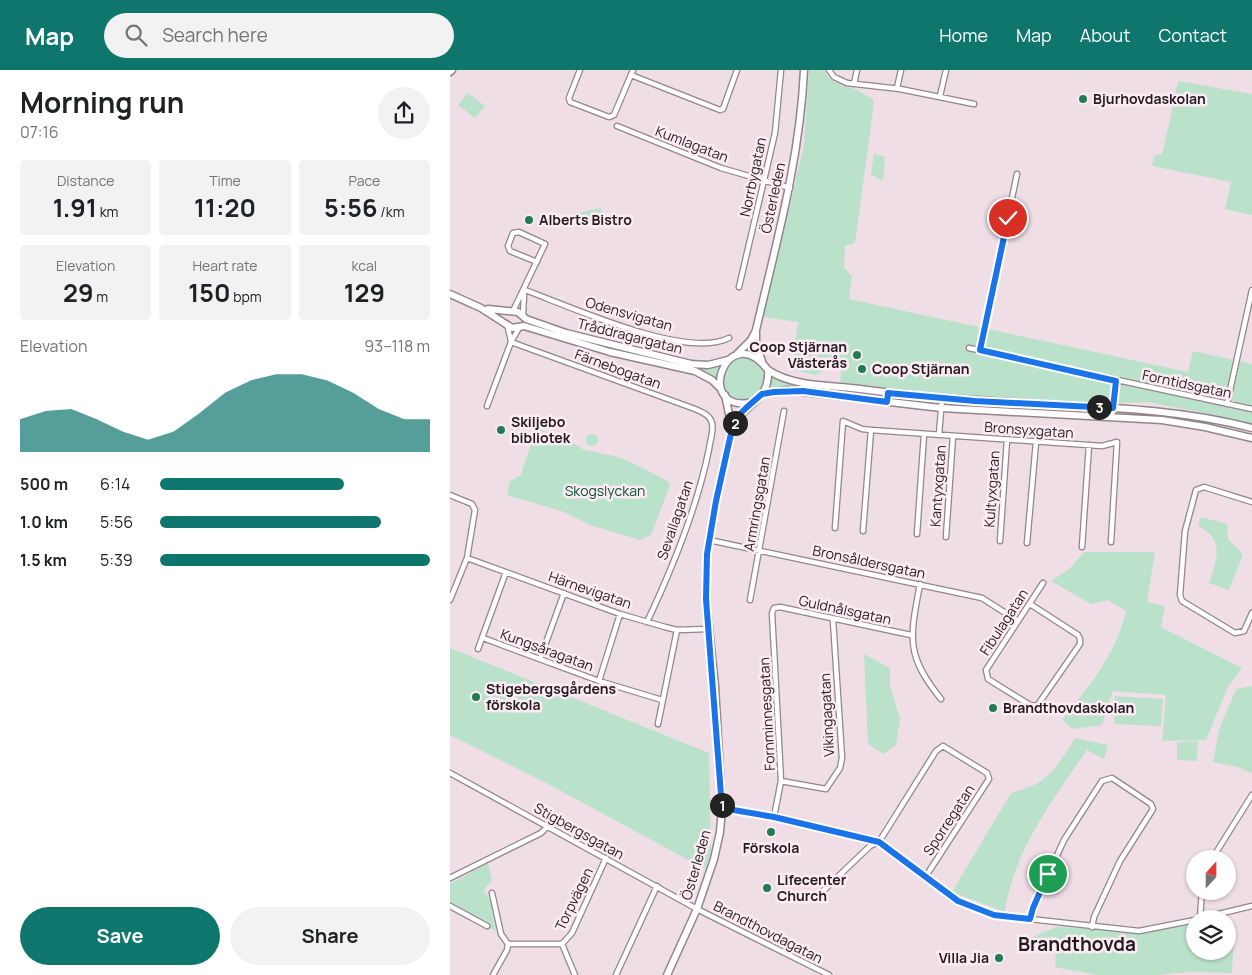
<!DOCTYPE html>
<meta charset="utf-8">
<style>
:root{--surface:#fff;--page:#f2f2f2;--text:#202124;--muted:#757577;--accent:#0f766e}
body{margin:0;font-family:Manrope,sans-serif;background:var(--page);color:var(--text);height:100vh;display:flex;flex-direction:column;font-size:19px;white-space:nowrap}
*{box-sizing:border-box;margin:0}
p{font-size:16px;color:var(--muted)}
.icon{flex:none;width:28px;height:28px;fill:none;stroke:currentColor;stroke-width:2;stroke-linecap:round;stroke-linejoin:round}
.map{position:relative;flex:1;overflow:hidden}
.side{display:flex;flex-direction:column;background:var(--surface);width:450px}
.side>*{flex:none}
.needle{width:32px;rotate:21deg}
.buttons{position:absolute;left:736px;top:780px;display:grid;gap:10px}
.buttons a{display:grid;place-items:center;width:50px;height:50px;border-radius:50%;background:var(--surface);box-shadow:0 1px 4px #0004;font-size:25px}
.pin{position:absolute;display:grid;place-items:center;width:42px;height:42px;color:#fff;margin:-21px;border:2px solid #fff;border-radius:50%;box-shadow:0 1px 5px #0007}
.km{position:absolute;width:25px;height:25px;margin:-12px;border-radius:50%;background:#222;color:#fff;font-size:14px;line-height:25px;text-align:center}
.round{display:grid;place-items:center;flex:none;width:52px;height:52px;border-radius:26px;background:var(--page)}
.headline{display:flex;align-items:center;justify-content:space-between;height:85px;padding:0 20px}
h1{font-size:28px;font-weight:700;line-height:38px}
.stats{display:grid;grid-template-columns:repeat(3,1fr);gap:8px;height:85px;padding:5px 20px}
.stats div{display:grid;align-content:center;border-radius:5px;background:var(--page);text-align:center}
.stats b{font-size:25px;font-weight:700}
.stats small{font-size:14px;font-weight:400}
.stats p{font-size:14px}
.chart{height:140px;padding:10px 20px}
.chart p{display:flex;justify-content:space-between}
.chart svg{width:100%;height:90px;margin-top:5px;fill:var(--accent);opacity:.7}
.cta{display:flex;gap:10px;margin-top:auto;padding:10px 20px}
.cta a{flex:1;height:58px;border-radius:30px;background:var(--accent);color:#fff;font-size:20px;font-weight:700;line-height:58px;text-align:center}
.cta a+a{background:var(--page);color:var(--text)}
ul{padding:0 20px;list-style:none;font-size:16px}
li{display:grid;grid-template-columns:80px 60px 1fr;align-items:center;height:38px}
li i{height:12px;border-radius:6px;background:var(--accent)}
header{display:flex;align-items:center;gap:30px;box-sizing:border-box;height:70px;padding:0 25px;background:var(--accent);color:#fff}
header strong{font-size:24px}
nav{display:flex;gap:28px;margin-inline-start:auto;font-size:18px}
.search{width:350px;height:45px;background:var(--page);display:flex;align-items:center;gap:12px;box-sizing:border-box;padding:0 18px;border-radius:28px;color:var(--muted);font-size:19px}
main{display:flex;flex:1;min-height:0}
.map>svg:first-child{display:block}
.green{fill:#bae2ca}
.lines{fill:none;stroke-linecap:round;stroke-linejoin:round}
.street-casing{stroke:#94848c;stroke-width:7}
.secondary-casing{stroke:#94848c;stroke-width:9}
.street{stroke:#fff;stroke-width:4.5}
.secondary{stroke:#fff;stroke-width:6}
.route-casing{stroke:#fff;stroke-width:10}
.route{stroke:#1a73e8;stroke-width:6}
.poi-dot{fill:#207c52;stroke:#fdebf4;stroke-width:2}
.labels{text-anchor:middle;stroke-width:5;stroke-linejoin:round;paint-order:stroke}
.poi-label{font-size:14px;font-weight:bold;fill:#221c1f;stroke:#fdebf4;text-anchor:start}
.street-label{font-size:14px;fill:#221c1f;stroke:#fdebf4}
.park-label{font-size:14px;fill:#0a5233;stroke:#fdebf4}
.district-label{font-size:19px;font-weight:bold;fill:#221c1f;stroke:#fdebf4}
</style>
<header>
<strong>Map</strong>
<div class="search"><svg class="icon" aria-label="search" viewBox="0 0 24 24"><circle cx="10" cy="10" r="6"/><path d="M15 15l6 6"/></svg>Search here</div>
<nav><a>Home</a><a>Map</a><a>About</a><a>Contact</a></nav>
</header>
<main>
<section class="side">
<div class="headline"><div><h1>Morning run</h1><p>07:16</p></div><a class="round"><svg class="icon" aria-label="share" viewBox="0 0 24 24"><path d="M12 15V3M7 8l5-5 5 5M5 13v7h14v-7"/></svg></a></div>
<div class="stats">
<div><p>Distance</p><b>1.91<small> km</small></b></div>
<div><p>Time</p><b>11:20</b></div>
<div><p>Pace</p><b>5:56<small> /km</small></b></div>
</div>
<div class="stats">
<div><p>Elevation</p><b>29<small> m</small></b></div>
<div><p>Heart rate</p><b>150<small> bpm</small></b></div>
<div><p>kcal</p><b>129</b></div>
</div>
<div class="chart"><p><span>Elevation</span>93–118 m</p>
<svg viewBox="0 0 160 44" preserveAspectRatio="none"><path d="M0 44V28L10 24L20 23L30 28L40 34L50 38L60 34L70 25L80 15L90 9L100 6L110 6L120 9L130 15L140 23L150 28L160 28V44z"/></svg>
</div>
<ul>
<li><b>500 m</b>6:14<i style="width:68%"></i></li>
<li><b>1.0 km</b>5:56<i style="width:82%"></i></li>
<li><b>1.5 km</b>5:39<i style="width:100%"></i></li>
</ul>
<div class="cta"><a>Save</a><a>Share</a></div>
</section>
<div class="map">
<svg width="802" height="905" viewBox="0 0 802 905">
<rect width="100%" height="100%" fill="#f0dee7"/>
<!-- green -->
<path class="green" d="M359,0H374C380,15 395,15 407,20C412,23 416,26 422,28L424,33L405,173L395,176L394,198L402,206L399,229L738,302L743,281L802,294V356L764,345L698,332L646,334L506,326L390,312L392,294L378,298L366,305L342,300L348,252L313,247L354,75Z
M728,11L802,24V145L775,139L781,112L702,96L704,86L712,84L714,77Z
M18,23L35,36L25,48L8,35Z
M424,84L435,87L433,111L421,104Z
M151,138L154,152L126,158L123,144Z
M273 309a21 21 0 1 1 42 0a21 21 0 1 1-42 0Z
M268,296L266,307L245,298Z
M322,308L344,313L416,323C384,324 352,312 320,319Z
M91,360L112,366L134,380L165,386L185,394L216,410L220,415L201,465L190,470L140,455L114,442L57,425L60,411L71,405L83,367Z
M136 370a6 6 0 1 1 12 0a6 6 0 1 1-12 0Z
M751,447L777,454L778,469L793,484L779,520L759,513C767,489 775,469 748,456Z
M634,482H705L697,532L715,536L711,557L792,598L777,619L756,670L712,671L716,625L663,621L652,655L623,659L612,650C640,616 666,584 676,541L658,530L641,534L601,511L619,499Z
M0,578L259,683L261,783L255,799L100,715L0,665Z
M414,584L440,598V616L450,649L446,675L433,684L418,674Z
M802,616V703L788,697L763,692L769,660L786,619Z
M665,626L713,629L711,656L664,654Z
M625,668L658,675L654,689L637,680C603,730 563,781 555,842L502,822L561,723C600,713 605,699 625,668Z
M748,671L747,691L727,690V672Z
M38,793L42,811L35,818L34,822L40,829L46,861L38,857L39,854L35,850L30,852L0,834V814Z
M745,850V881H778V863L784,865L782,903L740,902L706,905H647L605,897L606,884L573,879L575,870L607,857L692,861Z"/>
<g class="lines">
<!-- street casing -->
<g class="street-casing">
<path id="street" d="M130,0L119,28L120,32L159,47L164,45L183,0
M379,0L384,7L397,13L450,19L524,34
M181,5L270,40L273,39L287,0
M404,14L407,0
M447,18L451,0
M490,26L496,0
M167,56L271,98L340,118
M289,217L325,63L331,0
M75,220C119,236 236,290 279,268
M63,241L95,174L69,162L63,163L58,176L60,181L87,192
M73,245L74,224
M57,254L61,271
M61,272L245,339C252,342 260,345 262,353C264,360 260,371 259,379C247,439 223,497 197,552
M519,278L802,339
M530,280L567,104
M777,334L802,220
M37,336L61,272L69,258
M662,347L666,311
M489,365L492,328
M0,425L22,434L25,440L17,488L0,530
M802,432L754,417L746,420L735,461L730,525L732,531L785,563L794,561L802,543
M385,458L393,351L412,359L421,360L652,376L667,372L661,472
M413,461L421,360
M467,464L474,364
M496,467L503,366
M259,470L532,528L568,551
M550,471L557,370
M577,473L586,372
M632,477L639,375
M17,488L170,544L215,557L227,560L258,559
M470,514C460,567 455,585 491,629
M300,530L334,341
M580,534L628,565L630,569V574L587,636L580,635L538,609L536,600L593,513
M33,568L149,611L212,630
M28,579L56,502
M90,589L114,523
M149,611L170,544
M208,654L227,560
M0,703L247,839L379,905
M331,711L376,719L390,698L392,688L383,550
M272,738L324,747L429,772L506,830L544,845L689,861L745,850
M324,747L331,711L322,543L324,538L330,537L461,565
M762,789L802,725
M0,808L91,763L98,756
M373,821L420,776L429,772L486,681L493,676L537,703L539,709L476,806
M42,823L51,864L58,874L57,880L43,905
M0,836L37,856
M750,848L752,821
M580,849L583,838L614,770L652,711L662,708L701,734L703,739L670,791L644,847L642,857
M748,849L802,836
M58,874H112
M125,905L112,874L122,863L156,788
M166,905L207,816"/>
</g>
<!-- secondary casing -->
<g class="secondary-casing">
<path id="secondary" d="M0,2L2,0
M0,224L31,238L62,258L74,256L160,282L245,301L262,310L270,318
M38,239L68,242L76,249L116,263L241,294L258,295L278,290
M306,262V276L312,291
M286,285L301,270L306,260C326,174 350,89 354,0
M318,300C343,317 380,315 410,319C475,328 541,331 606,335C673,338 737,341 802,358
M312,324L337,320L491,338L712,350L755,357L802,368
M275,325L282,358
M217,905L247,839L264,789L270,762L272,738L265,616L256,529L257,484L266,431L282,359C294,332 320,332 318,300C276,246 242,346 304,332"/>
</g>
<!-- street -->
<use href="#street" class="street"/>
<!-- secondary -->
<use href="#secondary" class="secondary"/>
</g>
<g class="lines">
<!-- route casing -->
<g class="route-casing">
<path id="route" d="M558,148L530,280L666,311L663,338L525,331L438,323L437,332L353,321L324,322L312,324L296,338L290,344L282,359L266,431L257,484L256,529L272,738L324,747L429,772L508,831L544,845L580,849L583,838L598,804"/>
</g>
<!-- route -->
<use href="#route" class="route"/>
</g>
<!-- markers -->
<g class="poi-dot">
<circle cx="633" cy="29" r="5"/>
<circle cx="79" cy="150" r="5"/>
<circle cx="407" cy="285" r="5"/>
<circle cx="412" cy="299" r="5"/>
<circle cx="51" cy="360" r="5"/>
<circle cx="26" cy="627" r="5"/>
<circle cx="543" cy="638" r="5"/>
<circle cx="321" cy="762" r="5"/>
<circle cx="317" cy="818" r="5"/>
<circle cx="549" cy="888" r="5"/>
</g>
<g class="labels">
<!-- poi labels -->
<g class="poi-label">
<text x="643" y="34">Bjurhovdaskolan</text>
<text x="89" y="155">Alberts Bistro</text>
<text x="397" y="282" text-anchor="end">Coop Stjärnan<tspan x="397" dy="16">Västerås</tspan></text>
<text x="422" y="304">Coop Stjärnan</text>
<text x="61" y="357">Skiljebo<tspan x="61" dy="16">bibliotek</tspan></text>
<text x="36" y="624">Stigebergsgårdens<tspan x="36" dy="16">förskola</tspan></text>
<text x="553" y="643">Brandthovdaskolan</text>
<text x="321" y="783" text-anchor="middle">Förskola</text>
<text x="327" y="815">Lifecenter<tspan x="327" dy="16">Church</tspan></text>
<text x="539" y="893" text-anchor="end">Villa Jia</text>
</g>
<!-- street labels -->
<g class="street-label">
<text transform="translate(242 74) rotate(21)" y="5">Kumlagatan</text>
<text transform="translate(303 107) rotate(-78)" y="5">Norrbygatan</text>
<text transform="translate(323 128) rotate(-78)" y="5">Österleden</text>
<text transform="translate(179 244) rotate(16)" y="5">Odensvigatan</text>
<text transform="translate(180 266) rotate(14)" y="5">Tråddragargatan</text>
<text transform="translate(168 299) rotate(20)" y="5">Färnebogatan</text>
<text transform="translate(737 314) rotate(12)" y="5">Forntidsgatan</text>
<text transform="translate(579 360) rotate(4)" y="5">Bronsyxgatan</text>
<text transform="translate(488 416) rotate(-86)" y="5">Kantyxgatan</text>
<text transform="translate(542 419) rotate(-86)" y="5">Kultyxgatan</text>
<text transform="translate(307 434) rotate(-80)" y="5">Armringsgatan</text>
<text transform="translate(225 450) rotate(-71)" y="5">Sevallagatan</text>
<text transform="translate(419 492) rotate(12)" y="5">Bronsåldersgatan</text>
<text transform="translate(140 520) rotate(19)" y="5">Härnevigatan</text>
<text transform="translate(395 540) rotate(12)" y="5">Guldnålsgatan</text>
<text transform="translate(554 552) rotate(-57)" y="5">Fibulagatan</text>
<text transform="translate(97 580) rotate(20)" y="5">Kungsåragatan</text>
<text transform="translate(317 644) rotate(-93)" y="5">Fornminnesgatan</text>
<text transform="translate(377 645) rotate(-93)" y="5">Vikingagatan</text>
<text transform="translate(499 750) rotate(-57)" y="5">Sporregatan</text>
<text transform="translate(129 761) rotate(29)" y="5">Stigbergsgatan</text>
<text transform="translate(246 795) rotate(-74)" y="5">Österleden</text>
<text transform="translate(124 829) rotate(-64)" y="5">Torpvägen</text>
<text transform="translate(318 862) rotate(27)" y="5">Brandthovdagatan</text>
</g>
<!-- park labels -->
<g class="park-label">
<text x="155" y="426">Skogslyckan</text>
</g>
<!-- district labels -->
<g class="district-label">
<text x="627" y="881">Brandthovda</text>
</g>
</g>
</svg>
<div class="buttons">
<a><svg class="needle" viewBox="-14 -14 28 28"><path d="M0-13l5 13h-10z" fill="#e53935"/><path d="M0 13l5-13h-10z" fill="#757577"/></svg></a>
<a><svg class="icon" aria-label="layers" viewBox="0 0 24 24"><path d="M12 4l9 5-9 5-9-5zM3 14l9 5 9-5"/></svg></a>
</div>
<div class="pin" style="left:598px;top:804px;background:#1e9e55"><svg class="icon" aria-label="arrive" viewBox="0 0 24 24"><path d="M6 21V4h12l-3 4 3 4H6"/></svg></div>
<div class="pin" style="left:558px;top:148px;background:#d93025"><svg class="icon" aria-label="check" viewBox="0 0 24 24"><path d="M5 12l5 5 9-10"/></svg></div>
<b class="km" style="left:272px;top:735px">1</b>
<b class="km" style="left:285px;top:353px">2</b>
<b class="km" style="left:649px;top:337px">3</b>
</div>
</main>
